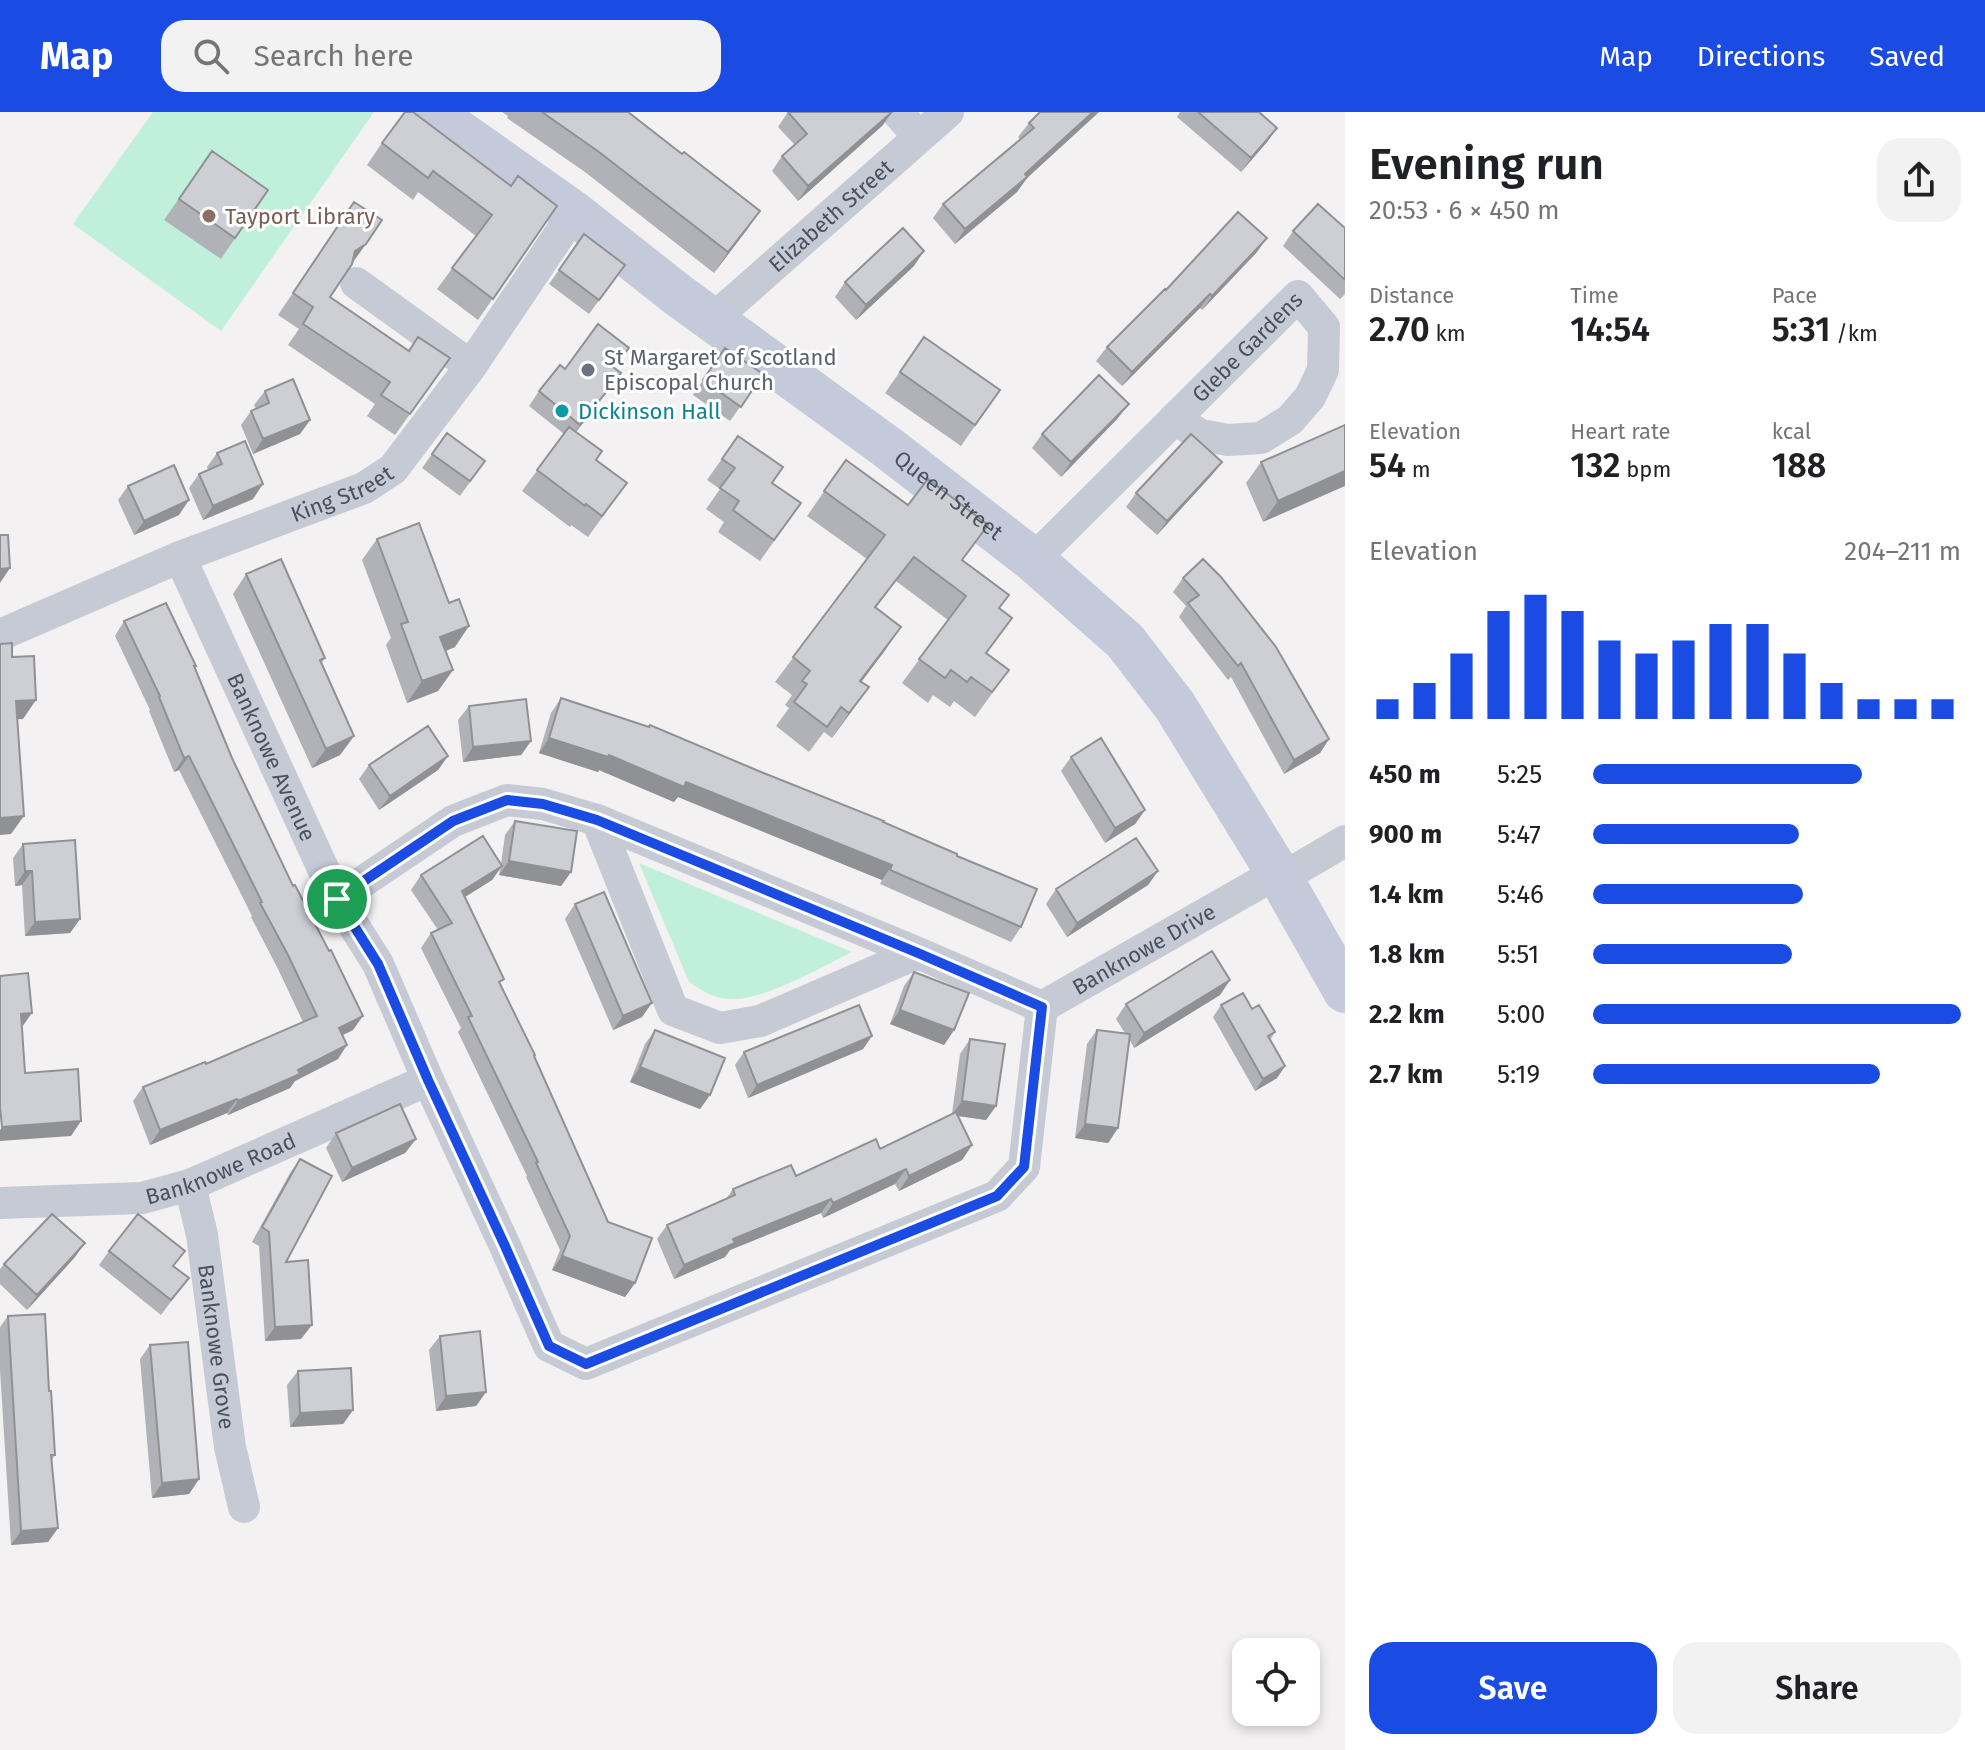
<!DOCTYPE html>
<meta charset="utf-8">
<style>
:root{--surface:#fff;--page:#f2f2f2;--text:#202124;--muted:#757577;--accent:#1a4ce4}
body{margin:0;font-family:"Fira Sans",sans-serif;background:var(--page);color:var(--text);height:100vh;display:flex;flex-direction:column;font-size:30px;white-space:nowrap}
*{box-sizing:border-box;margin:0}
p{font-size:26px;color:var(--muted)}
.icon{flex:none;width:44px;height:44px;fill:none;stroke:currentColor;stroke-width:2;stroke-linecap:round;stroke-linejoin:round}
.map{position:relative;flex:1;overflow:hidden}
.panel{display:flex;flex-direction:column;background:var(--surface);width:640px}
.panel>*{flex:none}
.fabs{position:absolute;left:1232px;top:1526px;display:grid;gap:16px}
.fabs a{display:grid;place-items:center;width:88px;height:88px;border-radius:16px;background:var(--surface);box-shadow:0 4px 12px #0003;font-size:40px}
.pin{position:absolute;display:grid;place-items:center;width:68px;height:68px;color:#fff;margin:-34px;border:4px solid #fff;border-radius:50%;box-shadow:0 2px 8px #0007}
.round{display:grid;place-items:center;flex:none;width:84px;height:84px;border-radius:24px;background:var(--page)}
.overview{display:flex;align-items:center;justify-content:space-between;height:136px;padding:0 24px}
h1{font-size:44px;font-weight:600;line-height:60px}
.stats{display:grid;grid-template-columns:repeat(3,1fr);gap:12px;height:136px;padding:8px 24px}
.stats div{display:grid;align-content:center}
.stats b{font-size:34px;font-weight:600}
.stats small{font-size:22px;font-weight:400}
.stats p{font-size:22px}
.chart{height:224px;padding:16px 24px}
.chart p{display:flex;justify-content:space-between}
.chart svg{width:100%;height:144px;margin-top:8px;stroke:var(--accent);stroke-width:6}
.button{display:flex;gap:16px;margin-top:auto;padding:16px 24px}
.button a{flex:1;height:92px;border-radius:24px;background:var(--accent);color:#fff;font-size:32px;font-weight:600;line-height:92px;text-align:center}
.button a+a{background:var(--page);color:var(--text)}
ul{padding:0 24px;list-style:none;font-size:26px}
li{display:grid;grid-template-columns:128px 96px 1fr;align-items:center;height:60px}
li i{height:20px;border-radius:10px;background:var(--accent)}
header{display:flex;align-items:center;gap:48px;box-sizing:border-box;height:112px;padding:0 40px;background:var(--accent);color:#fff}
header strong{font-size:38px}
nav{display:flex;gap:44px;margin-inline-start:auto;font-size:28px}
.search{width:560px;height:72px;background:var(--page);display:flex;align-items:center;gap:20px;box-sizing:border-box;padding:0 28px;border-radius:24px;color:var(--muted);font-size:30px}
main{display:flex;flex:1;min-height:0}
.map>svg:first-child{display:block}
.green{fill:#c0f0dc}
.lines{fill:none;stroke-linecap:round;stroke-linejoin:round}
.minor{stroke:#c5cad5;stroke-width:32}
.secondary{stroke:#c4cad9;stroke-width:44}
.wall{fill:#b1b2b7}
.shaded-wall{fill:#909195}
.building{fill:#cecfd5;stroke:#909195;stroke-width:2}
.route-casing{stroke:#fff;stroke-width:16}
.route{stroke:#1a4ce4;stroke-width:10}
.education-dot{fill:#8d6e63;stroke:#fff;stroke-width:3}
.worship-dot{fill:#6b7280;stroke:#fff;stroke-width:3}
.culture-dot{fill:#0f9aa8;stroke:#fff;stroke-width:3}
.labels{text-anchor:middle;stroke-width:6;stroke-linejoin:round;paint-order:stroke}
.education-label{font-size:22px;fill:#785e54;stroke:#fff;text-anchor:start}
.street-label{font-size:22px;fill:#49505e;stroke:#fff}
.worship-label{font-size:22px;fill:#5b616d;stroke:#fff;text-anchor:start}
.culture-label{font-size:22px;fill:#0d838f;stroke:#fff;text-anchor:start}
</style>
<header>
<strong>Map</strong>
<div class="search"><svg class="icon" aria-label="search" viewBox="0 0 24 24"><circle cx="10" cy="10" r="6"/><path d="M15 15l6 6"/></svg>Search here</div>
<nav><a>Map</a><a>Directions</a><a>Saved</a></nav>
</header>
<main>
<div class="map">
<svg width="1345" height="1638" viewBox="0 0 1345 1638">
<rect width="100%" height="100%" fill="#f3f1f1"/>
<!-- green -->
<path class="green" d="M153,0H374L221,219L73,112Z
M639,751L852,840C821,855 762,890 729,887C713,886 702,879 689,870Z"/>
<g class="lines">
<!-- minor -->
<g class="minor">
<path d="M897,0L919,25"/>
<path d="M356,171L471,254"/>
<path id="s1" d="M712,208L948,0"/>
<path id="s2" d="M180,445L337,787L378,852L428,968L505,1134L549,1234L586,1252L997,1084L1024,1055L1042,895"/>
<path id="s3" d="M1033,448L1298,184L1324,215L1323,258L1310,285L1290,308L1261,326L1228,328L1201,323L1174,307"/>
<path id="s4" d="M0,523L180,445L364,376L393,357L471,254L574,101"/>
<path d="M597,708L673,898L720,916L760,909L918,841"/>
<path id="s5" d="M337,787L453,709L507,688L543,692L597,708L918,841L1042,895L1263,769L1299,756L1345,729"/>
<path id="s6" d="M190,1073L202,1123L230,1335L244,1395"/>
<path id="s7" d="M0,1091L142,1086L190,1073L428,968"/>
</g>
<!-- secondary -->
<path class="secondary" id="s8" d="M431,0L574,101L678,183L887,335L1033,448L1125,529L1175,594L1279,763L1345,879"/>
</g>
<!-- wall -->
<path class="wall" d="M502,0H628L682,42L760,99L714,161L585,60L507,6L508,4Z
M788,0L883,13L798,89L772,59L782,44L795,33L778,15Z
M1040,0H1099L1027,66L1017,80L955,132L933,106L943,92L1020,27L1018,25L1029,11Z
M1180,0H1259L1277,16L1267,30L1241,60L1177,5Z
M382,31L511,74L557,94L478,208L437,177L476,124L418,80L413,88L367,53Z
M212,39L268,78L221,147L164,108Z
M354,90L353,151L330,185L409,239L450,246L395,323L367,304L375,292L288,233L299,217L278,203Z
M1345,116V182L1340,187L1283,134L1293,119Z
M1257,140L1202,198L1200,196L1122,274L1096,249L1107,235L1166,178Z
M625,153L589,202L549,172L559,158Z
M914,154L856,208L835,185L845,170Z
M924,225L1000,278L961,334L885,281Z
M725,236L763,262L730,309L693,283Z
M614,255L611,275L576,320L596,348L627,371L588,425L571,413L570,415L522,379L564,322L529,294L539,279L565,257Z
M265,279L310,308L300,322L253,342L241,313L251,299L256,297L254,293Z
M1118,306L1061,365L1032,336L1042,322Z
M1345,313L1263,410L1246,371L1261,350Z
M447,321L485,349L460,384L422,356Z
M738,324L772,371L801,391L760,449L718,420L724,410L706,397L720,377L707,368Z
M217,341L253,387L203,408L189,376L199,362L208,358L207,355Z
M846,348L963,448L999,496L987,541L1009,558L975,605L954,589L950,595L933,583L928,591L902,571L948,508L896,469L876,496L901,515L861,570L851,600L832,626L824,620L809,640L776,614L789,596L785,593L792,583L775,570L867,447L807,404Z
M1222,350L1211,364L1157,423L1126,395L1136,381Z
M128,374L179,403L134,423L118,388Z
M377,427L455,535L446,539L453,558L438,579L407,591L386,533L391,526L362,448Z
M246,462L325,546L321,552L354,624L340,643L312,656L233,482Z
M1183,466L1329,627L1320,641L1284,662L1231,565L1228,568L1179,505L1186,494L1173,480Z
M124,509L194,555L232,646L353,918L342,923L338,947L295,969L290,976L228,1003L227,1001L150,1033L133,989L143,975L206,952L303,910L278,857L251,805L252,804L179,658L174,660L149,599L150,598L115,524Z
M561,586L761,660L883,710L957,744L1021,815L1011,830L880,772L882,768L678,685L674,690L599,658L598,660L539,641L551,601Z
M469,594L531,629L521,643L463,650L458,608Z
M448,644L438,658L379,698L359,667L369,653Z
M1071,645L1145,698L1135,712L1105,731L1061,659Z
M515,709L571,760L561,774L499,763L500,756L492,768L465,785L501,872L534,945L635,1171L625,1185L552,1158L560,1138L526,1065L527,1064L458,920L461,916L421,836L431,821L438,818L411,778L421,763L501,752L505,723Z
M23,732L80,807L70,821L25,824L22,773L15,774L13,746Z
M1158,759L1148,773L1067,825L1046,792L1056,777Z
M575,792L642,905L613,918L565,807Z
M914,860L954,918L944,933L890,912L904,874Z
M1230,868L1220,883L1134,936L1129,927L1118,1016L1108,1031L1075,1026L1087,932L1097,918L1125,921L1116,907L1126,892Z
M1221,893L1252,897L1275,920L1270,928L1285,954L1277,966L1255,979L1213,905Z
M655,918L710,983L700,997L630,970L645,932Z
M872,924L863,937L748,986L735,953L744,940Z
M970,927L996,994L986,1008L958,1004L972,1033L962,1048L899,1079L895,1072L823,1106L821,1101L730,1138L725,1145L674,1167L657,1127L667,1113L726,1087L733,1077L796,1064L880,1037L952,1002L960,942Z
M336,1021L416,1027L405,1041L342,1070L326,1036Z
M300,1047L286,1150L301,1227L265,1229L259,1134L252,1130L290,1061Z
M109,1139L174,1154L178,1180L161,1203L99,1153Z
M75,1145L27,1198L0,1172V1157L4,1152Z
M8,1204L49,1279L55,1343L52,1348L58,1416L48,1430L11,1433L0,1258V1215Z
M440,1224L486,1280L476,1294L436,1299L429,1238Z
M150,1233L199,1367L189,1382L152,1386L140,1247Z
M298,1259L353,1298L343,1312L290,1315L287,1273Z"/>
<!-- shaded-wall -->
<path class="shaded-wall" d="M892,0L883,13L798,89L808,74Z
M1093,0H1099L1027,66L1017,80L955,132L965,117Z
M1277,16L1267,30L1241,60L1251,46Z
M760,99L746,119L714,161L728,140Z
M1267,126L1257,140L1202,198L1212,184Z
M366,132L351,153L355,139Z
M924,139L914,154L856,208L866,193Z
M1210,182L1200,196L1122,274L1132,260Z
M621,261L611,275L570,327L580,313Z
M1129,292L1118,306L1061,365L1071,350Z
M310,308L300,322L253,342L263,327Z
M1222,350L1211,364L1157,423L1167,409Z
M1345,359V374L1263,410L1278,389Z
M263,372L253,387L203,408L213,394Z
M189,388L179,403L134,423L144,409Z
M10,456L0,471V457Z
M469,514L455,535L426,546L440,525Z
M901,515L884,540L843,594L860,569Z
M453,558L438,579L407,591L422,569Z
M869,575L851,600L832,626L849,601Z
M36,588L23,607L4,608L16,589Z
M354,624L340,643L312,656L326,637Z
M549,626L609,643L686,670L892,753L882,768L678,685L674,690L599,658L598,660L539,641Z
M1329,627L1320,641L1284,662L1294,648Z
M531,629L521,643L463,650L473,635Z
M189,644L179,658L174,660L184,646Z
M448,644L438,658L379,698L390,684Z
M1145,698L1135,712L1105,731L1115,716Z
M24,704L11,722L0,723V706Z
M509,749L571,760L561,774L499,763Z
M502,754L492,768L452,793L462,779Z
M25,759H32L22,773L15,774Z
M1158,759L1148,773L1067,825L1077,811Z
M80,807L70,821L25,824L35,810Z
M1230,868L1220,883L1134,936L1144,921Z
M652,891L642,905L613,918L623,904Z
M900,898L954,918L944,933L890,912Z
M32,901L22,915L21,902Z
M363,904L353,918L329,930L339,916Z
M872,924L863,937L748,986L757,973Z
M347,933L338,947L295,969L290,976L228,1003L238,989Z
M1285,954L1277,966L1255,979L1263,967Z
M640,955L710,983L700,997L630,970Z
M237,987L227,1001L150,1033L160,1018Z
M962,989L996,994L986,1008L952,1003Z
M81,1009L71,1024L0,1029V1018L2,1015Z
M1085,1012L1118,1016L1108,1031L1075,1026Z
M416,1027L405,1041L342,1070L352,1056Z
M972,1033L962,1048L899,1079L909,1064Z
M906,1057L895,1072L823,1106L833,1091Z
M831,1087L821,1101L730,1138L725,1145L674,1167L684,1153L733,1127Z
M85,1131L75,1145L27,1198L37,1183Z
M562,1144L635,1171L625,1185L552,1158Z
M312,1213L301,1227L265,1229L275,1215Z
M486,1280L476,1294L436,1299L446,1284Z
M353,1298L343,1312L290,1315L300,1301Z
M199,1367L189,1382L152,1386L162,1371Z
M58,1416L48,1430L11,1433L21,1419Z"/>
<!-- building -->
<path class="building" d="M405,0H413L511,74L518,64L557,94L493,187L452,156L492,103L433,59L428,66L382,31Z
M542,0H628L682,42L684,40L760,99L728,140L599,40Z
M788,0H892L808,74L782,44L807,22Z
M1040,0H1093L1025,62L1027,65L965,117L943,92L1034,16L1029,11Z
M1198,0H1259L1277,16L1251,46Z
M212,39L268,78L235,126L179,87Z
M354,90L382,108L366,132L355,139L352,152L330,185L409,239L418,225L450,246L410,302L381,283L390,270L303,212L313,195L293,181Z
M1318,92L1345,116V168L1293,119Z
M1238,100L1267,126L1212,184L1210,182L1132,260L1107,235L1165,177L1166,178Z
M903,116L924,139L866,193L845,170Z
M584,122L625,153L599,188L559,158Z
M598,212L629,236L613,255L621,261L580,313L539,279L560,253L565,257Z
M924,225L1000,278L975,313L900,260Z
M725,236L763,262L741,295L703,268Z
M1099,263L1129,292L1071,350L1042,322Z
M293,267L310,308L263,327L251,299L269,291L265,279Z
M1345,313V359L1278,389L1261,350Z
M569,315L602,339L596,348L627,371L602,404L586,392L585,394L537,358Z
M447,321L485,349L470,369L432,342Z
M1191,322L1222,350L1167,409L1136,381Z
M738,324L783,355L772,371L801,391L774,428L733,398L739,389L720,376L735,356L722,347Z
M245,329L263,372L213,394L199,362L222,352L217,341Z
M846,348L908,393L928,367L988,413L962,448L1009,483L999,496L1012,506L986,541L1009,558L992,580L971,565L967,570L951,558L945,566L919,547L966,484L914,445L875,495L901,515L860,569L869,575L849,601L841,595L827,615L794,590L807,572L802,569L810,559L793,545L885,423L824,379Z
M174,353L189,388L144,409L128,374Z
M419,411L449,491L459,487L469,514L440,525L453,558L422,569L401,512L408,510L377,427Z
M0,423H8L10,456L0,457Z
M281,447L325,546L320,548L354,624L326,637L246,462Z
M1203,447L1221,465L1276,535L1329,627L1294,648L1241,551L1238,554L1188,491L1199,483L1183,466Z
M166,491L196,554H194L232,646L293,774L295,773L329,839L331,838L363,904L339,916L347,933L298,958L300,962L238,989L237,987L160,1018L143,975L205,950L206,952L317,904L288,843L260,791L262,790L189,644L184,646L159,585L160,584L124,509Z
M12,531V545L34,544L36,588L16,589L24,704L0,706V532Z
M561,586L649,615L650,613L761,660L884,709L883,710L957,742V744L1037,777L1021,815L890,758L892,753L686,670L684,675L609,643L608,645L549,626Z
M526,587L531,629L473,635L469,594Z
M428,614L448,644L390,684L369,653Z
M1101,626L1145,698L1115,716L1071,645Z
M515,709L577,719L571,760L509,749Z
M483,724L502,754L462,779L504,867L499,870L535,943L534,944L608,1110L652,1126L635,1171L562,1144L570,1124L536,1051L538,1050L468,905L472,904L431,821L452,811L421,763Z
M1136,726L1158,759L1077,811L1056,777Z
M75,728L80,807L35,810L32,759H25L23,732Z
M604,780L652,891L623,904L575,792Z
M1212,839L1230,868L1144,921L1126,892Z
M914,860L969,881L954,918L900,898Z
M28,861L32,901L21,902L25,961L78,957L81,1009L2,1015L0,995V864Z
M1243,881L1252,897L1259,893L1275,920L1268,924L1285,954L1263,967L1221,893Z
M859,893L872,924L757,973L744,940Z
M655,918L725,946L710,983L640,955Z
M1097,918L1130,922L1118,1016L1085,1012Z
M970,927L1005,932L996,994L962,989Z
M400,992L416,1027L352,1056L336,1021Z
M956,1000L972,1033L909,1064L906,1057L833,1091L831,1087L733,1127L735,1131L684,1153L667,1113L735,1083L733,1077L791,1053L796,1064L876,1027L880,1037Z
M300,1047L332,1064L286,1150L308,1148L312,1213L275,1215L269,1120L262,1115Z
M52,1102L85,1131L37,1183L4,1152Z
M138,1102L185,1139L173,1154L189,1166L171,1188L109,1139Z
M45,1202L49,1279H51L55,1343H51L58,1416L21,1419L8,1204Z
M480,1219L486,1280L446,1284L440,1224Z
M188,1230L199,1367L162,1371L150,1233Z
M351,1256L353,1298L300,1301L298,1259Z"/>
<g class="lines">
<!-- route casing -->
<g class="route-casing">
<path id="route" d="M507,688L543,692L597,708L918,841L1042,895L1024,1055L997,1084L586,1252L549,1234L505,1134L428,968L378,852L337,787L453,709Z"/>
</g>
<!-- route -->
<use href="#route" class="route"/>
</g>
<!-- markers -->
<circle class="education-dot" cx="209" cy="104" r="8"/>
<circle class="worship-dot" cx="588" cy="258" r="8"/>
<circle class="culture-dot" cx="562" cy="299" r="8"/>
<g class="labels">
<!-- education labels -->
<g class="education-label">
<text x="225" y="112">Tayport Library</text>
</g>
<!-- street labels -->
<g class="street-label">
<text dy="8" stroke="none"><textPath href="#s1" startOffset="158">Elizabeth Street</textPath></text>
<text dy="8" stroke="none"><textPath href="#s3" startOffset="302">Glebe Gardens</textPath></text>
<text dy="8" stroke="none"><textPath href="#s4" startOffset="370">King Street</textPath></text>
<text dy="8" stroke="none"><textPath href="#s8" startOffset="644">Queen Street</textPath></text>
<text dy="8" stroke="none"><textPath href="#s2" startOffset="220">Banknowe Avenue</textPath></text>
<text dy="8" stroke="none"><textPath href="#s5" startOffset="890">Banknowe Drive</textPath></text>
<text dy="8" stroke="none"><textPath href="#s7" startOffset="226">Banknowe Road</textPath></text>
<text dy="8" stroke="none"><textPath href="#s6" startOffset="164">Banknowe Grove</textPath></text>
</g>
<!-- worship labels -->
<g class="worship-label">
<text x="604" y="253">St Margaret of Scotland<tspan x="604" dy="25">Episcopal Church</tspan></text>
</g>
<!-- culture labels -->
<g class="culture-label">
<text x="578" y="307">Dickinson Hall</text>
</g>
</g>
</svg>
<div class="fabs">
<a><svg class="icon" aria-label="locate" viewBox="0 0 24 24"><circle cx="12" cy="12" r="6"/><path d="M12 2v4M12 18v4M2 12h4M18 12h4"/></svg></a>
</div>
<div class="pin" style="left:337px;top:787px;background:#1e9e55"><svg class="icon" aria-label="arrive" viewBox="0 0 24 24"><path d="M6 21V4h12l-3 4 3 4H6"/></svg></div>
</div>
<section class="panel">
<div class="overview"><div><h1>Evening run</h1><p>20:53 · 6 × 450 m</p></div><a class="round"><svg class="icon" aria-label="share" viewBox="0 0 24 24"><path d="M12 15V3M7 8l5-5 5 5M5 13v7h14v-7"/></svg></a></div>
<div class="stats">
<div><p>Distance</p><b>2.70<small> km</small></b></div>
<div><p>Time</p><b>14:54</b></div>
<div><p>Pace</p><b>5:31<small> /km</small></b></div>
</div>
<div class="stats">
<div><p>Elevation</p><b>54<small> m</small></b></div>
<div><p>Heart rate</p><b>132<small> bpm</small></b></div>
<div><p>kcal</p><b>188</b></div>
</div>
<div class="chart"><p><span>Elevation</span>204–211 m</p>
<svg viewBox="0 0 160 44" preserveAspectRatio="none"><path d="M5 44V38M15 44V33M25 44V24M35 44V11M45 44V6M55 44V11M65 44V20M75 44V24M85 44V20M95 44V15M105 44V15M115 44V24M125 44V33M135 44V38M145 44V38M155 44V38"/></svg>
</div>
<ul>
<li><b>450 m</b>5:25<i style="width:73%"></i></li>
<li><b>900 m</b>5:47<i style="width:56%"></i></li>
<li><b>1.4 km</b>5:46<i style="width:57%"></i></li>
<li><b>1.8 km</b>5:51<i style="width:54%"></i></li>
<li><b>2.2 km</b>5:00<i style="width:100%"></i></li>
<li><b>2.7 km</b>5:19<i style="width:78%"></i></li>
</ul>
<div class="button"><a>Save</a><a>Share</a></div>
</section>
</main>
